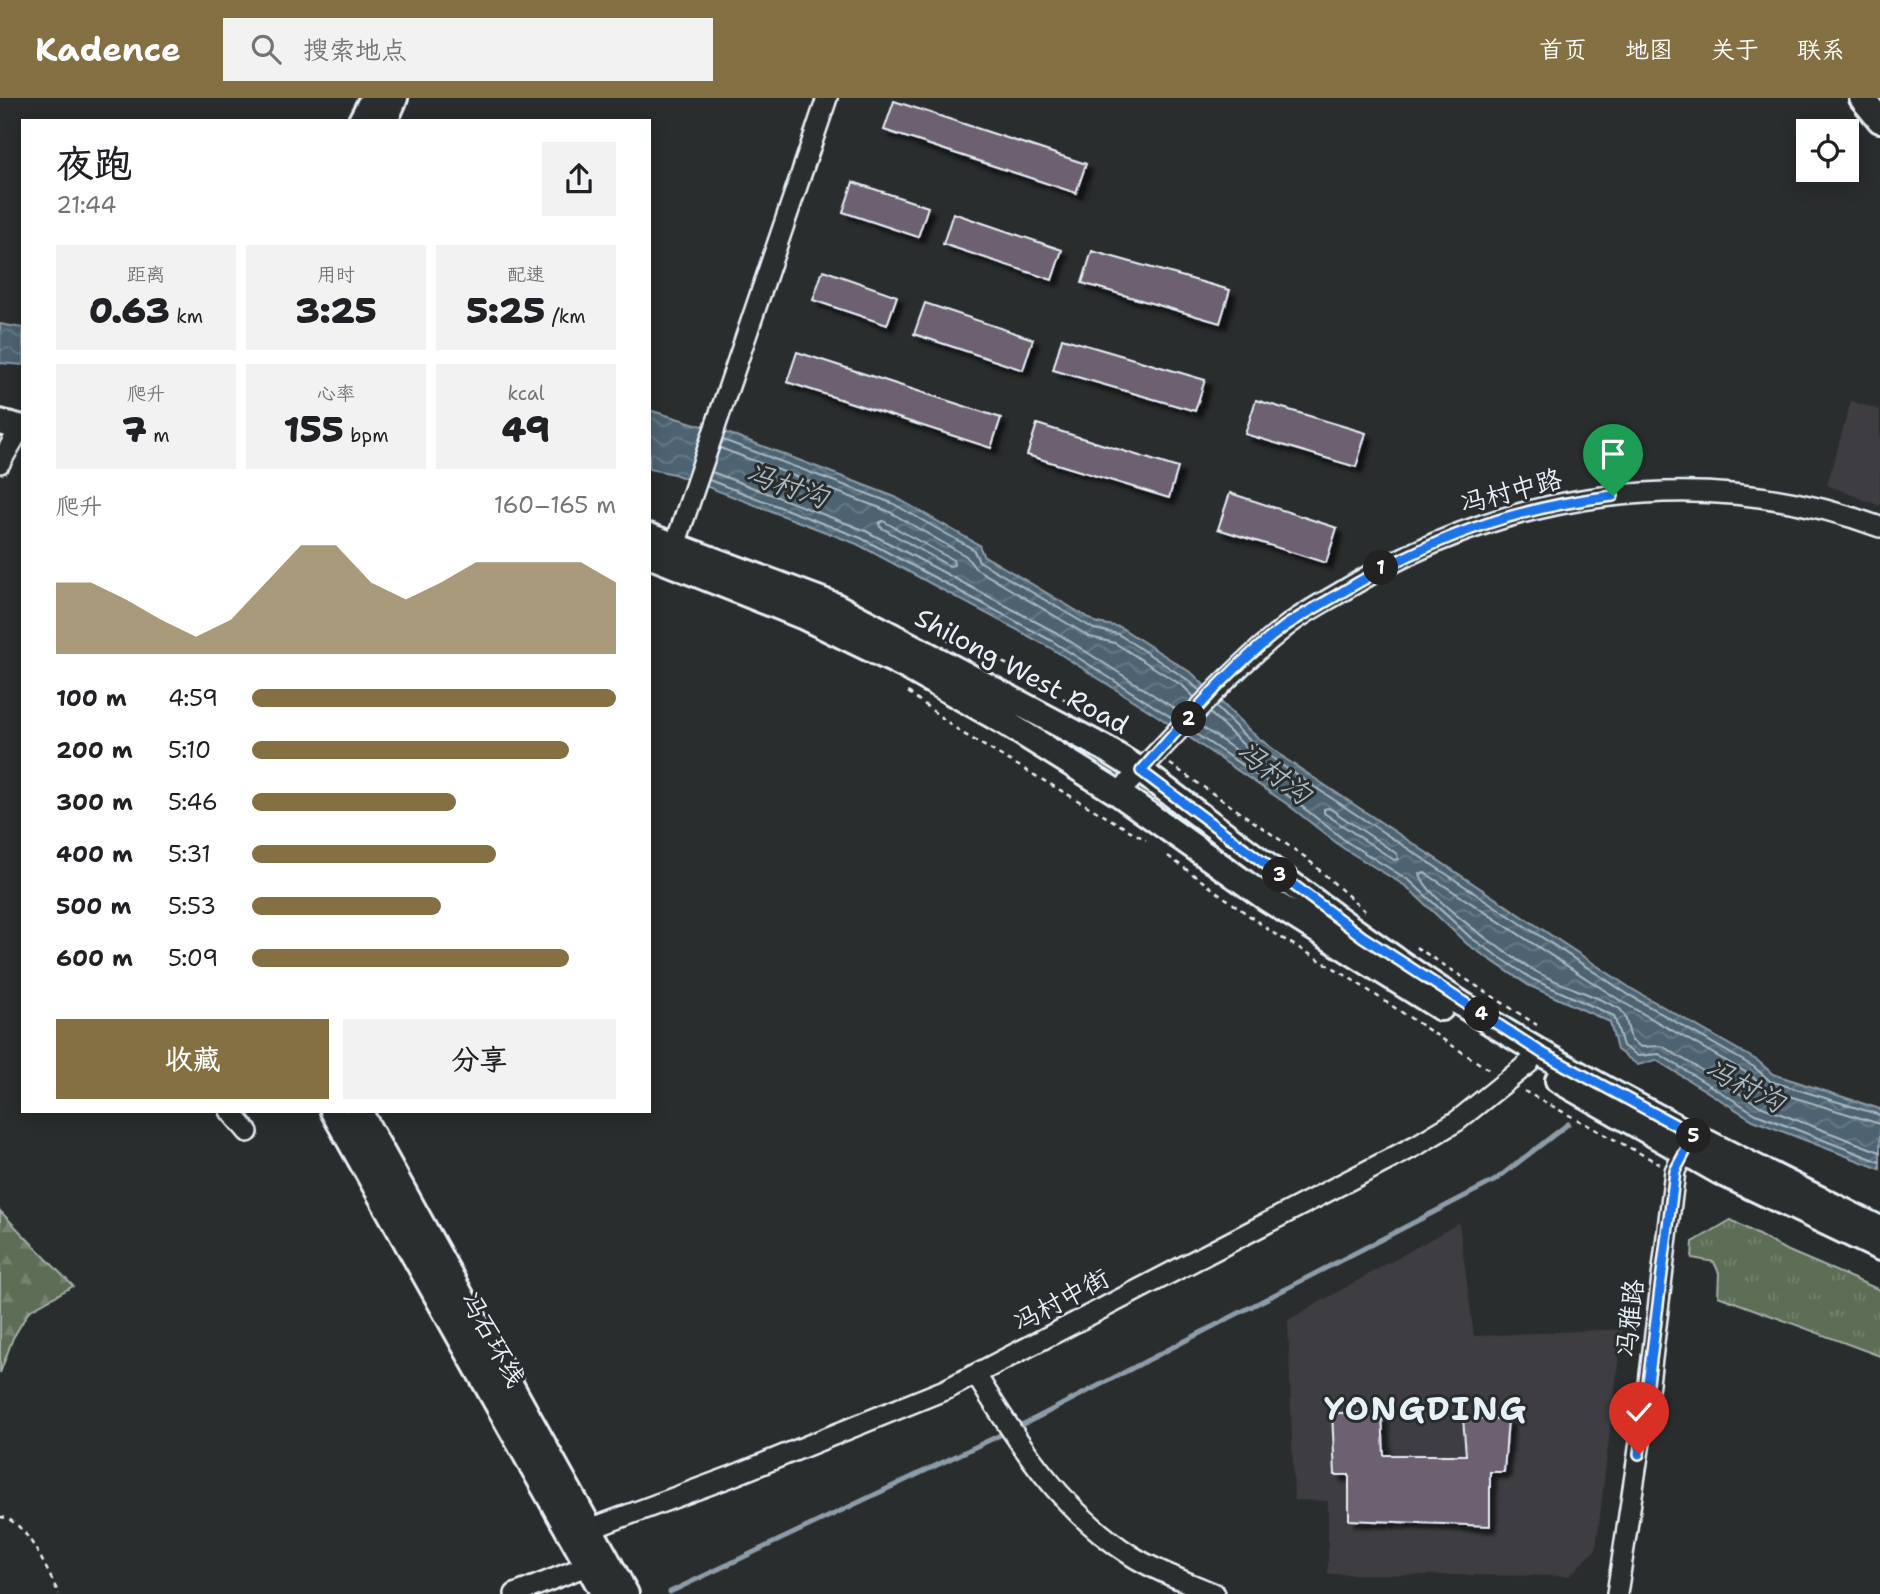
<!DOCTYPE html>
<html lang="zh">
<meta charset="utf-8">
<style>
:root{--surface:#fff;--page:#f2f2f2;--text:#202124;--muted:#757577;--accent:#847042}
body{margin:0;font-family:"Shantell Sans","LXGW WenKai TC",sans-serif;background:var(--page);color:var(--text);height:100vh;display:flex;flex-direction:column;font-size:26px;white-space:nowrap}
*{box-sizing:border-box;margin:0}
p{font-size:23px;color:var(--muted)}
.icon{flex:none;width:38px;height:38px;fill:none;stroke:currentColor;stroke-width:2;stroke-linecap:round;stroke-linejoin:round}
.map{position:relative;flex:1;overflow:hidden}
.panel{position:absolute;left:21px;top:21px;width:630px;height:994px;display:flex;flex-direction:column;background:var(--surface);border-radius:0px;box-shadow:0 4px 18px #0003}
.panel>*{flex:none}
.tools{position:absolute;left:1796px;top:21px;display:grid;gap:14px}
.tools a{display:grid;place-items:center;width:63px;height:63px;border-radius:0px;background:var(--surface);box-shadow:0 4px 18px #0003;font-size:35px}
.pin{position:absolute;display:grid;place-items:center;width:60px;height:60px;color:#fff;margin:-72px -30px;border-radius:50% 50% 50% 0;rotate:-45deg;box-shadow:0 0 7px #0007}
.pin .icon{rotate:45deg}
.km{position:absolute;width:35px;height:35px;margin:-18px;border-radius:50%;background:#222;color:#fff;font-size:19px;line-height:35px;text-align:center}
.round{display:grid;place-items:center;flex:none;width:74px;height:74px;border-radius:0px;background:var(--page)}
.headline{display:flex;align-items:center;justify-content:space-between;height:119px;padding:0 35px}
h1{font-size:38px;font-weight:800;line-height:52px}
.metrics{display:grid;grid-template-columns:repeat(3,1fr);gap:10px;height:119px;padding:7px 35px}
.metrics div{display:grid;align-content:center;border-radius:0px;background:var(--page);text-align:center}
.metrics b{font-size:35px;font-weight:800}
.metrics small{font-size:19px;font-weight:400}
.metrics p{font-size:19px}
.chart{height:196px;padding:14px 35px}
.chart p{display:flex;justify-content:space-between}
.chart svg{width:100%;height:126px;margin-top:7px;fill:var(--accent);opacity:.7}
.action{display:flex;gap:14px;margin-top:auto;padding:14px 35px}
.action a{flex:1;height:80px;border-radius:0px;background:var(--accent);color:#fff;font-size:28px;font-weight:800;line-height:80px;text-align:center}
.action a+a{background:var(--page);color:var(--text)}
ul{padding:0 35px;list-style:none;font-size:23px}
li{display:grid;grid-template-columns:112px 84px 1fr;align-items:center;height:52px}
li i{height:18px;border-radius:9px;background:var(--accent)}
header{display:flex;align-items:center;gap:42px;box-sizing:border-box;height:98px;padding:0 35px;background:var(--accent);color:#fff}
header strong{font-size:33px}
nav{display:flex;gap:38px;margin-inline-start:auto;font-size:24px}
.search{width:490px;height:63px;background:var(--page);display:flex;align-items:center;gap:18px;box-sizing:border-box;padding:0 24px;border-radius:0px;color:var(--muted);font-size:26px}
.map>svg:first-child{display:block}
.built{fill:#3e3d42}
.forest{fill:url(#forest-firs);stroke:#a2afa7;stroke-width:2}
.park{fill:url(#park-tufts);stroke:#a2afa7;stroke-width:2}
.water{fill:url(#water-waves);stroke:#8c9ca8;stroke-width:2}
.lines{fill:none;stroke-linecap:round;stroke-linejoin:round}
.shore{stroke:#aab9c2;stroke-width:2}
.stream{stroke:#8c9ca8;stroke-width:5}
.building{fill:#6c6171;stroke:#e8f1f8;stroke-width:2;filter:url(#shadow)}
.minor-casing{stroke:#e8f1f8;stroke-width:24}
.major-casing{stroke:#e8f1f8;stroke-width:30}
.path{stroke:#e8f1f8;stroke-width:2.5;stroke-dasharray:5 5;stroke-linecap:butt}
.minor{stroke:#2a2d2e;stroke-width:19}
.major{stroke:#2a2d2e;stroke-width:24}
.route-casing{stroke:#fff;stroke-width:14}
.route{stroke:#1a73e8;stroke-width:9}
.labels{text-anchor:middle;stroke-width:6;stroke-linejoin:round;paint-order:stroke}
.street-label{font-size:26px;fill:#e8f1f8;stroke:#2a2d2e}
.water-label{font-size:28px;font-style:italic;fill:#aab9c2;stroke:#2a2d2e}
.district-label{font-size:33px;font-weight:bold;letter-spacing:2px;fill:#e8f1f8;stroke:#2a2d2e}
</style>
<header>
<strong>Kadence</strong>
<div class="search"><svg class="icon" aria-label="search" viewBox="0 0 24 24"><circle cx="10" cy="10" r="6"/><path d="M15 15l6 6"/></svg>搜索地点</div>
<nav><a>首页</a><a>地图</a><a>关于</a><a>联系</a></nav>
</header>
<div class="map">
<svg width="1880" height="1496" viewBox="0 0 1880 1496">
<defs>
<pattern id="forest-firs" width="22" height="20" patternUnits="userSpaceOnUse" patternTransform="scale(1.75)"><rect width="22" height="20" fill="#5d6d56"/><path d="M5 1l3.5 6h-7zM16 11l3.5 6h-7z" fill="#74826f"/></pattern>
<pattern id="park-tufts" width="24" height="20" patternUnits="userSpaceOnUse" patternTransform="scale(1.75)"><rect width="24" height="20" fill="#5d6d56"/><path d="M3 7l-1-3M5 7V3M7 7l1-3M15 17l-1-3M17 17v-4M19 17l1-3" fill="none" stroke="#74826f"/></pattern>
<pattern id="water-waves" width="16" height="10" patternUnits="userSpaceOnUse" patternTransform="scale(1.75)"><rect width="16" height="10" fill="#4e6472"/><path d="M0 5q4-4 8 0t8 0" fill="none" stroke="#687b87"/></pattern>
<filter id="shadow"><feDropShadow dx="6" dy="6" stdDeviation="2" flood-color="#0009"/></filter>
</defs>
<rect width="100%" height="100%" fill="#2a2d2e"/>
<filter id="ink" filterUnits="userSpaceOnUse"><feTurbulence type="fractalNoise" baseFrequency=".0143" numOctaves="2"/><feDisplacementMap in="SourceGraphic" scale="14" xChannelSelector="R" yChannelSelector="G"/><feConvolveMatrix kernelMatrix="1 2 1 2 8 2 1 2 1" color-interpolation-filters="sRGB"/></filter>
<g filter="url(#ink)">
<!-- built -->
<path class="built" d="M1851,303L1880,312V408L1827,387Z
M1459,1125L1474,1238L1622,1231L1596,1451L1569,1478L1328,1476V1403L1294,1402L1288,1222Z"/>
<!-- forest -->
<path class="forest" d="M0,1113L73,1188L29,1213L13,1240L0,1275Z"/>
<!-- park -->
<path class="park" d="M1731,1122L1784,1151L1880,1192V1258L1718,1198L1719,1175L1714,1164L1692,1160L1693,1144Z"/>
<!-- water -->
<path class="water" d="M0,226L23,230V267L0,265Z
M649,312L736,338L895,399L979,447L983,457L1097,525L1120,529L1193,576L1251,634L1287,662L1632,891L1758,963L1773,976L1880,1011V1071L1753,1022L1656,962L1638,967L1617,952L1610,924L1528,887L1467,846L1407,789L1343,750L1287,706L1159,619L1049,549L857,446L674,376L649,371Z"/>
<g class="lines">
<!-- shore -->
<path class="shore" d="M723,342L892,405L973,451L979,463L1094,531L1118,536L1188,582L1200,593
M720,350L888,413L966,458L975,470L1090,539L1115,545L1183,588L1194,599
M712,374L864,432L1057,535L1180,614
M709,382L861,440L1052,543L1174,621
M883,423L953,462L954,467L949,468L880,429L879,425Z
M1216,609L1247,640L1283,668L1629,897L1754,969L1770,983L1880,1017
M1199,627L1247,660H1252V655L1210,615
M1193,634L1291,700L1347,744L1410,783L1471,840L1532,881L1614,918L1623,948L1638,958L1659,956L1756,1016L1880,1064
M1329,710L1397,756L1398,761L1394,762L1324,715V711Z
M1880,1026L1767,991L1749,976L1624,905L1425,775L1420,776C1426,801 1511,859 1535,873C1562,888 1593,896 1620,911L1625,918L1631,942L1641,949L1662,948L1760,1008L1880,1054"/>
<!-- stream -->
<path class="stream" d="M670,1494L1036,1320L1494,1083L1568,1026"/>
</g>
<!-- building -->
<path class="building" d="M894,3L1086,66L1076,95L884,32Z
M853,84L928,109L918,139L843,114Z
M953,115L1062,152L1052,182L943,146Z
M1092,153L1230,192L1220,225L1082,185Z
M823,172L897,198L887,227L813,202Z
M925,205L1033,241L1023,272L914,236Z
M1062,240L1205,282L1195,313L1053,272Z
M797,254L1001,320L991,350L787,284Z
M1256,302L1366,335L1356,369L1245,336Z
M1037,326L1178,370L1169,400L1027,357Z
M1230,395L1337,430L1326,465L1218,431Z
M1332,1315H1382L1384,1357H1466L1463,1320L1508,1321L1504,1374H1490V1428L1349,1422V1377H1335Z"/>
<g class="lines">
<!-- minor casing -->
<g class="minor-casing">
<path id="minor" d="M0,365L21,329
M671,459L827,0
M1118,695C1173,641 1222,580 1283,531C1302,515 1325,504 1346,491C1506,393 1701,363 1880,429
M230,1013L248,1034
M976,1277C1018,1345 1062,1414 1132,1458C1157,1474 1188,1484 1215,1496
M590,1431L730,1379L947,1291L1417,1047L1457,1023L1529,965
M515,1496L589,1467
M1617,1496L1649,1285L1675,1073L1690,1043"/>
</g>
<!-- major casing -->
<g class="major-casing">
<path id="major" d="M1862,0L1880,22
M361,23L373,0
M385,23L395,0
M0,324L23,330
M649,438L834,507L1106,651L1141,673C1272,771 1401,874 1543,956C1652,1019 1767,1075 1880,1131
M649,457L802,518L905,568L1006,625L1118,695L1266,800L1441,910
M1558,982L1720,1074L1880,1150
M333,1013L604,1496
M359,1013L626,1496"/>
</g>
<!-- path -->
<path class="path" d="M947,542L1006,566L1104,625
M908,594L962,635L1146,742
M1170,666L1305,759L1365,813
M1168,758L1273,835L1339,873L1491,973
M1416,849L1537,927
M1524,993L1660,1066
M0,1419C26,1420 48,1475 59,1496"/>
<!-- minor -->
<use href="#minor" class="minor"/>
<!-- major -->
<use href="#major" class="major"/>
</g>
</g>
<g class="lines" filter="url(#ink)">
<!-- route casing -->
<g class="route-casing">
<path id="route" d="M1613,398C1511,410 1427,442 1339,496C1321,507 1301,517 1284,529C1230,569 1186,623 1141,673L1363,839L1542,955L1694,1037L1675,1073L1639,1356"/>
</g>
<!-- route -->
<use href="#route" class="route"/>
</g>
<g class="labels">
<!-- street labels -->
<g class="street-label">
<text transform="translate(1511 393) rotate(-15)" y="9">冯村中路</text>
<text transform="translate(1022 573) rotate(28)" y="9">Shilong West Road</text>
<text transform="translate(1061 1202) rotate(-28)" y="9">冯村中街</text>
<text transform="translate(1630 1220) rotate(-84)" y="9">冯雅路</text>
<text transform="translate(493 1241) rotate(61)" y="9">冯石环线</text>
</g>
<!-- water labels -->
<g class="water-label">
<text transform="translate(787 387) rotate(19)" y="10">冯村沟</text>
<text transform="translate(1274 674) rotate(37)" y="10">冯村沟</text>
<text transform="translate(1745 987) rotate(27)" y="10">冯村沟</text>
</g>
<!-- district labels -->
<g class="district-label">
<text x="1426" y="1322">YONGDING</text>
</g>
</g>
</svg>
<div class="tools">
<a><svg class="icon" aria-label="locate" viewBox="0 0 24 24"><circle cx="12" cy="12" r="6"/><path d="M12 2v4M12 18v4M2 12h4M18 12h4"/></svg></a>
</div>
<div class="pin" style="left:1613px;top:398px;background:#1e9e55"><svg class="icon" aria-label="arrive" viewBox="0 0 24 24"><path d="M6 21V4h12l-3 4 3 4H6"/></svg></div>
<div class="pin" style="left:1639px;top:1356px;background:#d93025"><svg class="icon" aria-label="check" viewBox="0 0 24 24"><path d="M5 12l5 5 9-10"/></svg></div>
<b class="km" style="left:1381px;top:470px">1</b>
<b class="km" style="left:1189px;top:621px">2</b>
<b class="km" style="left:1280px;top:777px">3</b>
<b class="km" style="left:1482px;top:916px">4</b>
<b class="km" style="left:1694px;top:1038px">5</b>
<section class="panel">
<div class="headline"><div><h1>夜跑</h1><p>21:44</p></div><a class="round"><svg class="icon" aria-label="share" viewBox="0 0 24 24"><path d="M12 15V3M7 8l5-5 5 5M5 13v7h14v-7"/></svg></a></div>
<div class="metrics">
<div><p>距离</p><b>0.63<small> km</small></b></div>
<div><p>用时</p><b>3:25</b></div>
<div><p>配速</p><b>5:25<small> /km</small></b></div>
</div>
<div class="metrics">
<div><p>爬升</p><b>7<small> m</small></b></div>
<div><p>心率</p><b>155<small> bpm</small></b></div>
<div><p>kcal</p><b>49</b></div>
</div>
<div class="chart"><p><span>爬升</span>160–165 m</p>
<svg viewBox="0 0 160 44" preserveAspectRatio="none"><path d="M0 44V19L10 19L20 25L30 32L40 38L50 32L60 19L70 6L80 6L90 19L100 25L110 19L120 12L130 12L140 12L150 12L160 19V44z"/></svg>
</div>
<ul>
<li><b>100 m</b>4:59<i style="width:100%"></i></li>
<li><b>200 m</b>5:10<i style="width:87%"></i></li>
<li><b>300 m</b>5:46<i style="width:56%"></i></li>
<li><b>400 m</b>5:31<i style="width:67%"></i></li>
<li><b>500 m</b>5:53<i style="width:52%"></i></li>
<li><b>600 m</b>5:09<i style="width:87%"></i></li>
</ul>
<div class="action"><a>收藏</a><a>分享</a></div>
</section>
</div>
